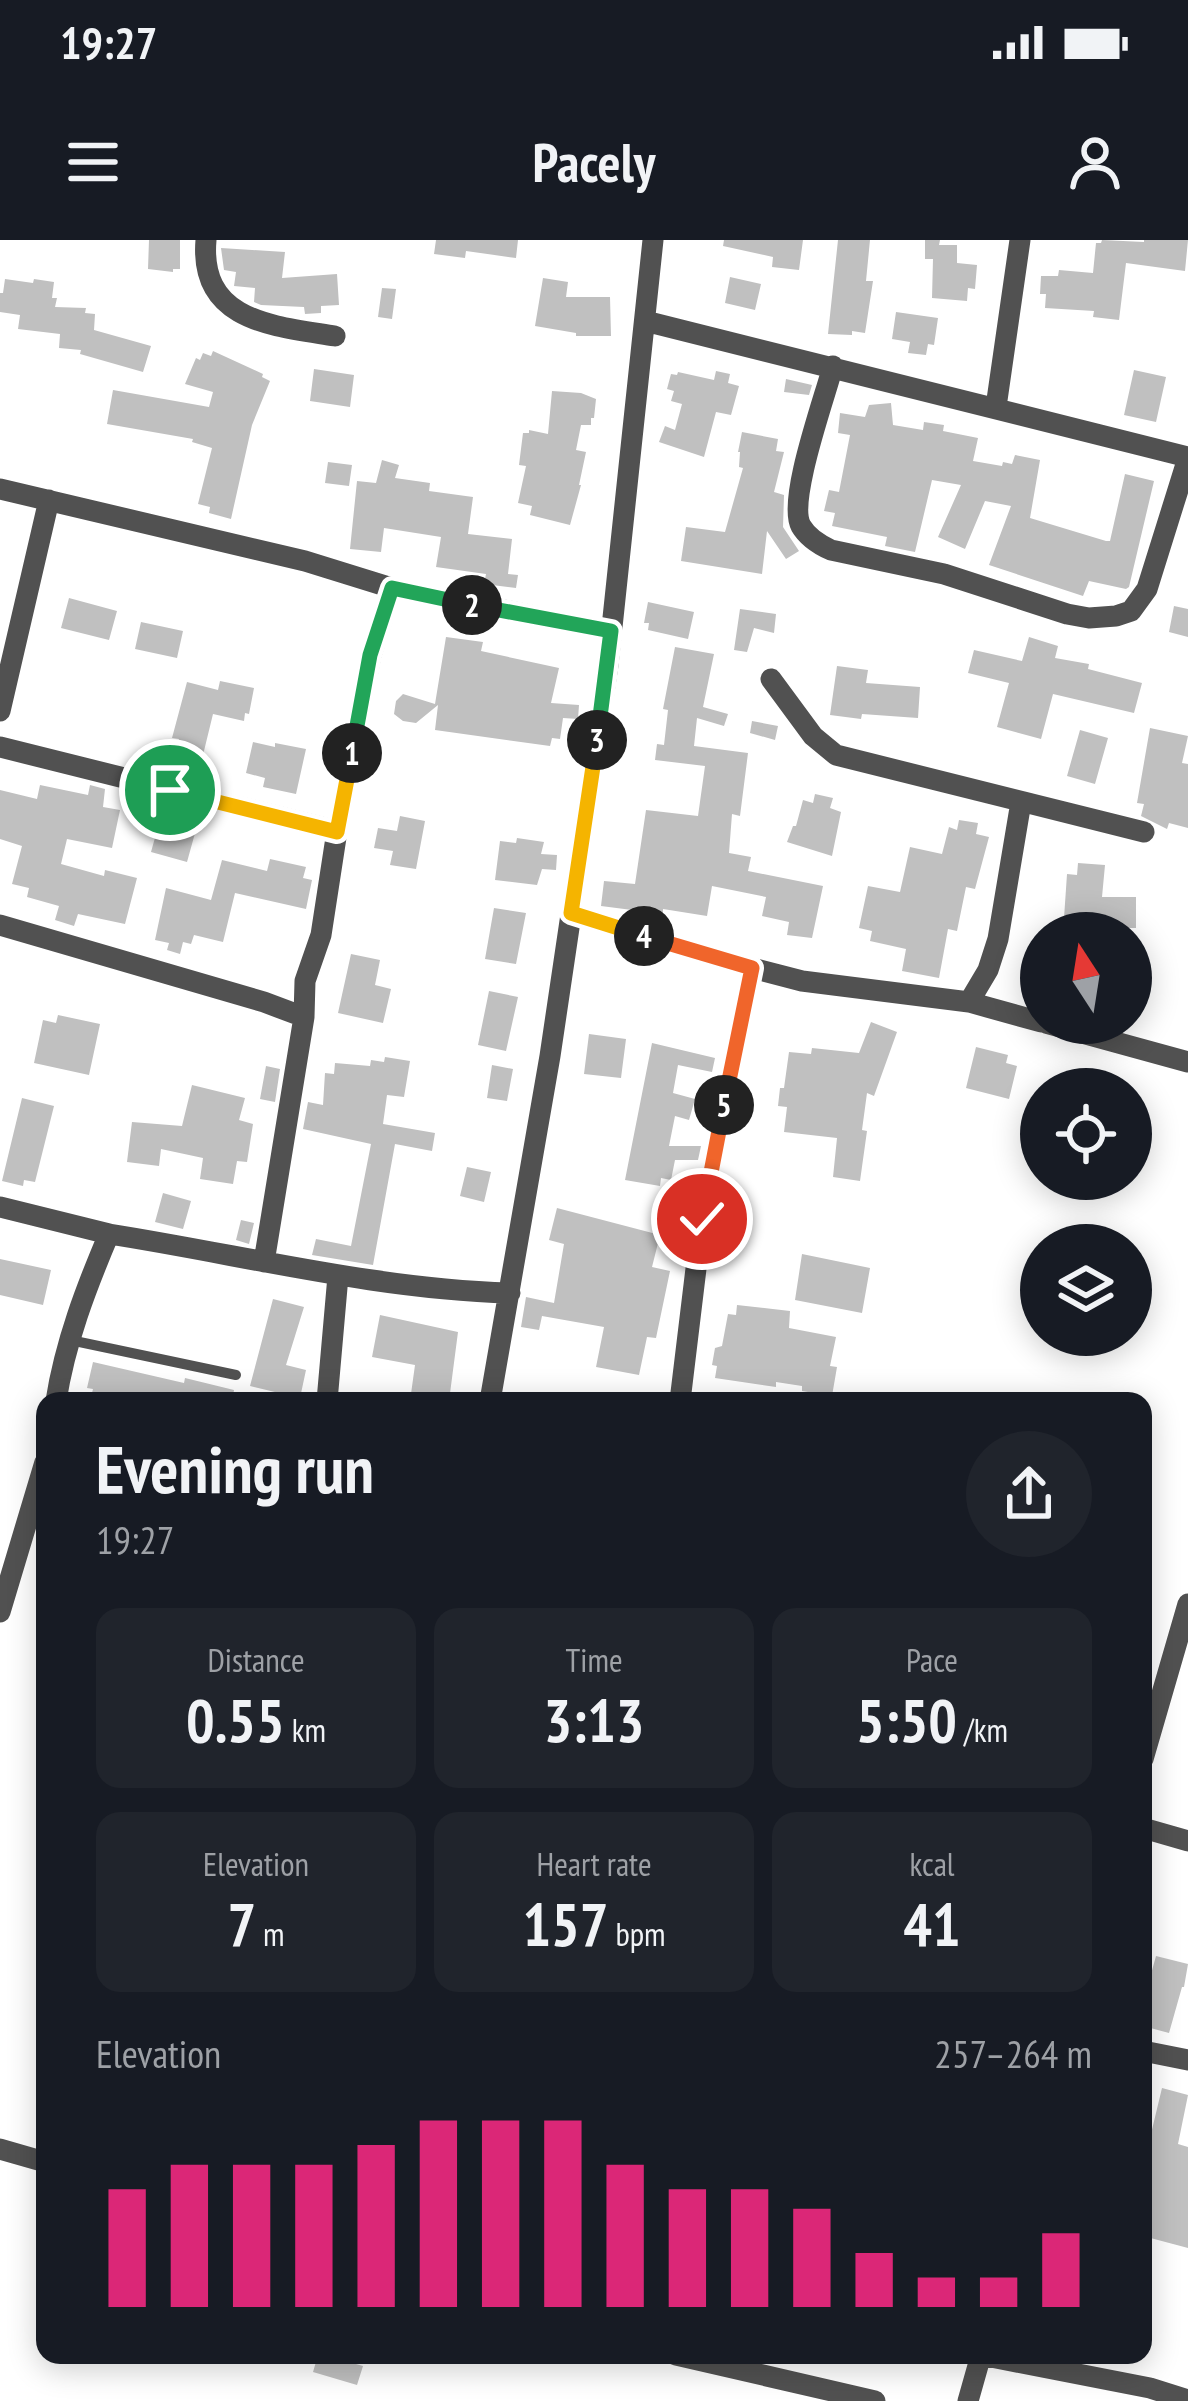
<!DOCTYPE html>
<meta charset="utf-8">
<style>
:root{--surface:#171b24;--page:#20242c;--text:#f1f3f6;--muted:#9ea1a6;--accent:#db2777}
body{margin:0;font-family:"PT Sans Narrow",sans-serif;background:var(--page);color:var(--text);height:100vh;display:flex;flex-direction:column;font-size:45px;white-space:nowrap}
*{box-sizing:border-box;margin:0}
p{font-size:39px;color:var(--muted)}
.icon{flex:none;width:66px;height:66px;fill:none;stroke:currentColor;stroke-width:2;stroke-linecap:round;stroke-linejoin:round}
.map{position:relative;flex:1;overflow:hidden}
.sheet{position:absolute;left:36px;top:1152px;width:1116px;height:972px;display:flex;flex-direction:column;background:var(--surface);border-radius:24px;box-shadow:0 6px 30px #0003}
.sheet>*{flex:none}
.needle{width:78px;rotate:348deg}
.buttons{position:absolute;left:1020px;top:672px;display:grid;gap:24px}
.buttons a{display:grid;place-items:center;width:132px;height:132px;border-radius:50%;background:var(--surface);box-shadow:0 6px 30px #0003;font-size:60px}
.pin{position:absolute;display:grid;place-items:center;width:102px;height:102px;color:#fff;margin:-51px;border:6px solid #fff;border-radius:50%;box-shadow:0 3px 12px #0007}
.km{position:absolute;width:60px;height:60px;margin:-30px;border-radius:50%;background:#222;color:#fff;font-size:33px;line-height:60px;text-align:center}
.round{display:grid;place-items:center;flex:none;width:126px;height:126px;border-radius:63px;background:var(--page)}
.overview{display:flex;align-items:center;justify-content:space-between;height:204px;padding:0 60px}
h1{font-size:66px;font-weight:700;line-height:90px}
.figures{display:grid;grid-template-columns:repeat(3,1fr);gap:18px;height:204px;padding:12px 60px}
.figures div{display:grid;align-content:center;border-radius:24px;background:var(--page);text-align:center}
.figures b{font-size:60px;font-weight:700}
.figures small{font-size:33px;font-weight:400}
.figures p{font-size:33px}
.chart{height:336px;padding:24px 60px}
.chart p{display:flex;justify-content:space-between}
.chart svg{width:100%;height:216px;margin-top:12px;stroke:var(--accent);stroke-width:6}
.status{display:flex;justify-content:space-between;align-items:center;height:84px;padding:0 60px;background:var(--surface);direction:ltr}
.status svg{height:33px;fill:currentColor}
header{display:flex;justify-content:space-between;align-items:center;height:156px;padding:0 60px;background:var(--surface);font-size:54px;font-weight:700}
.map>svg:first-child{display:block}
.building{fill:#c0c0c0}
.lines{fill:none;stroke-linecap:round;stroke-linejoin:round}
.service{stroke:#515151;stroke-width:10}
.minor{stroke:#515151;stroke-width:21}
.split-1-casing{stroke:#fff;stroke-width:24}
.split-2-casing{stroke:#fff;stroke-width:24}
.split-3-casing{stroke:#fff;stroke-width:24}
.split-4-casing{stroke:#fff;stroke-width:24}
.split-5-casing{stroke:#fff;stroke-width:24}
.split-6-casing{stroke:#fff;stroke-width:24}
.split-1{stroke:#f5b400;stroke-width:15}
.split-2{stroke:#22a559;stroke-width:15}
.split-3{stroke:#22a559;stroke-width:15}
.split-4{stroke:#f5b400;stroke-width:15}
.split-5{stroke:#f0652b;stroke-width:15}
.split-6{stroke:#f0652b;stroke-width:15}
</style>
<div class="status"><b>19:27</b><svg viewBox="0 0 49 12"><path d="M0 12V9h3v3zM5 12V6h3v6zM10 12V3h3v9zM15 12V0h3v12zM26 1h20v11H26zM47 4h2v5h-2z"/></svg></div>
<header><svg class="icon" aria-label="menu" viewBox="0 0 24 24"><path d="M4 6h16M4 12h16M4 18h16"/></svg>Pacely<svg class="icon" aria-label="person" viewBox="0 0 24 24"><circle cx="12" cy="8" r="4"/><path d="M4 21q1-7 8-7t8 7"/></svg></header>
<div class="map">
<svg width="1188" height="2161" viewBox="0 0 1188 2161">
<rect width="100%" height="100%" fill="#fff"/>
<!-- building -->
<path class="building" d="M149,0H180V29H173V32L148,29Z
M436,0H518L516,18L466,11L465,18L434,14Z
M724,0H803L799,30L772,27L773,17L723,6Z
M838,0H870L866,41H873L865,93L852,91V95L828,94Z
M925,0H940L939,5H957V23L977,25L975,49L968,48L967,61L932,58L933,19H925Z
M1102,0L1144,2V0H1188L1185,31L1126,23L1119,80L1093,77L1094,71L1045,68L1046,54H1040L1041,36H1058L1059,30L1093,33L1096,3H1101Z
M221,8L285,12L282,38L337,34L339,65L321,66V73L305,74L304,67L261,65L254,62L255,48L234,46L236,32L224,30Z
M730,37L761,44L755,70L725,63Z
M543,38L568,42L566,57H610L611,96H576V93L535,86Z
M5,39L33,43L34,39L54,42L52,58H57L55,67L86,68L85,73L95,74L94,90L151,106L143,132L80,114L81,110L59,108L60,94L18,89L20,75L0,72V53H3Z
M382,48L396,49L392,79L378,77Z
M896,72L938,78L934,105L928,104L926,115L908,113L910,102L892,99Z
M213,111L263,134L262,137L270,141L252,185L231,279L209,273L210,267L198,264L212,208L192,202L193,199L107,184L113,150L209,167L213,152L185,144L196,118L200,120L203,113L211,116Z
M314,129L354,135L350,167L310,161Z
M1134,130L1166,137L1156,182L1124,175Z
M716,131L730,134L728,143L739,146L731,175L716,172L704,217L659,202L665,186L675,190L682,164L671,161L674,151L667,149L671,134L677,135L678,132L714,140Z
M786,139L812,145L809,155L784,152Z
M552,151L581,153L596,159L594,178H591V185H581L576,210L586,212L579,245H581L570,285L530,275L532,266L518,263L526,226L519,225L523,193H529V190L548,194Z
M891,163L893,185L923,190L924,182L944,185L943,191L978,198L973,221L1002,226L1003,222L1012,224L1015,215L1040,220L1030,278L1106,301H1110L1125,234L1154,241L1129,347L1126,349L1089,341L1083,356L989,325L1011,266L985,261L965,309L938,297L961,245L932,240L915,312L885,306L887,297L832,286L835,273L824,271L829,250L839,252L850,195L838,193L840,173L865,177L869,165Z
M742,192L778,199L776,211L784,212L774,252L784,255L783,287L799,311L786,319L767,291L762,334L681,321L686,287L725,292L743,228L739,227L740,212H738Z
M382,220L399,225L395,238L430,243L429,251L473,257L468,294L512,299L508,334L518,335L516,348L484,344L486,334L436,327L441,297L384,288L381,312L350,309L357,241L376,243Z
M328,222L352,225L349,246L325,243Z
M69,358L117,371L109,400L61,388Z
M648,362L694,372L688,399L648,390L649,383H644Z
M1174,366L1188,369V397L1169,392Z
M740,369L776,374L774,393L754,388L747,412L734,410Z
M141,382L183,391L177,418L135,409Z
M446,397L483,402L481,411L559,428L551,463L579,465L578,479L563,478L560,499L552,498L550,506L435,490L438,465L416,483L403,481L394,474L396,461L403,454L435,464Z
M1029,397L1058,406L1055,418L1089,424L1088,429L1142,443L1134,473L1053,454L1041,499L997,487L1009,443L968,433L974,410L1022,421Z
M675,407L714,414L703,467L728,474L724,486L697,478L694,506L748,513L740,576L732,574L729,613L751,617L748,631L823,646L812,698L787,695L789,682L762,676L766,657L712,646L707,676L663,669V674L601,666L604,641L635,644L646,570L698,576L705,526L655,520L657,504L664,505L668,470L663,469Z
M837,426L868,430L866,443L920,447L918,478L862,474L861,479L830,475Z
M220,441L254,448L249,474L245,473L244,481L213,474L203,515L185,510L186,506L178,504L179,499L172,498L187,442L218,450Z
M752,481L778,486L775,500L750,493Z
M1150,488L1188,496L1182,523L1188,524V588L1169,583L1167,589L1141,576L1144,564L1137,563Z
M1080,490L1108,498L1095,544L1067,536Z
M253,502L275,507V503L306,509L296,554L263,547L265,538L246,533Z
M40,545L88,555L90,545L105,549L103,567L120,570L112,608L67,599L61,624L104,636L105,630L137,638L125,684L78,674L74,686L55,680L59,666L27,657L29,648L12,644L22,606L0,599V550L37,559Z
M815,554L833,558L830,568L841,572L832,616L787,602L793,586H796L803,560L813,563Z
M161,576L197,586L187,622L151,612Z
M400,576L425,581L416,629L390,625L393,611L374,608L378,588L397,591Z
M959,580L978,583L976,594L989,597L975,649L966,647L957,691L948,689L939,738L902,731L906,709L870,701L872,691L859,688L868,646L900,652L910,607L942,614L949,587L957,590Z
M517,598L544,602L541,614L557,615L556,630L542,629L537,645L495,640L500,601L516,603Z
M270,619L306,627L303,638L312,640L306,669L235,653L223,702L194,695L191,704L183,702L180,714L167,710L169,703L155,700L166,648L211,660L222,620L267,631Z
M1078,623L1105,625L1102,657H1136V688H1117L1116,693H1063L1067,634L1077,635Z
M494,668L526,673L516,724L485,719Z
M351,714L380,720L375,745L391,749L383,783L338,773Z
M489,751L518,757L506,811L478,805Z
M58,775L100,784L89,835L34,823L43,780L56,783Z
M871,782L897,792L874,856L867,853L862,890L867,891L860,941L833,937L837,898L784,892L787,867L778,866L780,848H784L789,812L811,814L812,808L859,813Z
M589,794L626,799L621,838L584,834Z
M652,803L715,818L712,832L678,825L673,853L695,859L689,880L675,876L669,906H701L698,920H675L671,940L661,938L660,946L625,940Z
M976,807L1008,815L1006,823L1017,826L1009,859L966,848Z
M385,817L410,821L404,857L387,855L383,884L435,893L432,911L395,904L373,1025L312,1015L316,999L351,1006L371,904L303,889L308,862L323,865L325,833L334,834L335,823L370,826L371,820L384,822Z
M492,825L513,829L507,861L487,858Z
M266,826L280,829L275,862L260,859Z
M192,845L245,858L239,880L253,884L247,922L237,921L233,944L200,939L203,918L161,909L159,926L127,922L132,882L182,886Z
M22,858L54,866L35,942L24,940L23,946L2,941Z
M467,927L491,932L484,962L460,956Z
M163,953L191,961L183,989L155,982Z
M557,968L660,995L652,1027L670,1031L656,1098L647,1097L639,1135L596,1127L604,1087L542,1076L539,1090L521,1087L526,1057L554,1063L564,1004L549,1000Z
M241,980L254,983L249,1004L236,1000Z
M802,1014L870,1028L862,1073L795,1060Z
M0,1019L51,1030L43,1065L0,1055Z
M273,1059L304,1067L286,1125L306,1130L300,1158L250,1146Z
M737,1065L790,1071L789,1088L836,1097L830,1126L837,1127L832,1156L802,1151V1146L776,1142V1147L715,1138L717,1126L712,1125L715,1108L722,1106L728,1074L736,1075Z
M380,1075L458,1092L449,1161H410L415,1125L372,1117Z
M93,1122L184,1143L185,1138L234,1150L232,1161H133L92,1153L93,1149L87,1148Z
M1156,1716L1188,1724L1184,1747H1182L1169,1793L1143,1786V1750L1147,1733L1151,1734Z
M1162,1848L1188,1855L1178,1904L1188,1907V2008L1143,1996V1927Z
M318,2115H351L349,2122L363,2126L357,2145L313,2132Z"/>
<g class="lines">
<!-- service -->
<path class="service" d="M70,1100L236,1135"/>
<!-- minor -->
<path class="minor" d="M206,0C199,82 274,86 335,96
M645,81L1188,217
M833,126C825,157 787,261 801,286C808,298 820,305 831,310L944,334L1067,374L1089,378L1116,376L1131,371L1147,349L1188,218
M996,167L1020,0
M0,249L305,321L392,348L611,391
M771,439L813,496L836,515L1144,592
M0,471L49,260
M0,507L337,591
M571,673L752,728L802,741L969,762L1041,782
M0,685L264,762L304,777
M969,762L988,730L998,699L1021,562
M1046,783L1188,822
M0,967L109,994
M264,1022L304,777L305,741L321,695L337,591L371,415L392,348
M56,1161C65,1103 86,1048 109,994C243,1015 374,1049 510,1053
M327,1161L338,1036
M490,1161L550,816L608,425L653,0
M680,1161L702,979L752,728
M0,1372L45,1222
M1143,1519L1188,1364
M1143,1588L1188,1601
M1143,1811L1188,1820
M0,1909L45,1922
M676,2115L875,2161
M981,2115L1150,2148L1188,2160
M968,2161L981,2115"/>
</g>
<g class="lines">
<!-- split-1 casing -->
<g class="split-1-casing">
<path id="split-1" d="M170,550L337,592L352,513"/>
</g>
<!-- split-2 casing -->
<g class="split-2-casing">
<path id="split-2" d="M352,513L370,415L392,348L472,365"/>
</g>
<!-- split-3 casing -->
<g class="split-3-casing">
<path id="split-3" d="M472,365L611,391L597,500"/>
</g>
<!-- split-4 casing -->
<g class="split-4-casing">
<path id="split-4" d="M597,500L571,673L644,696"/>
</g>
<!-- split-5 casing -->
<g class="split-5-casing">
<path id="split-5" d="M644,696L752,728L724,865"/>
</g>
<!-- split-6 casing -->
<g class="split-6-casing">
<path id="split-6" d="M702,979L724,865"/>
</g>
<!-- split-1 -->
<use href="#split-1" class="split-1"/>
<!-- split-2 -->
<use href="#split-2" class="split-2"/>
<!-- split-3 -->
<use href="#split-3" class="split-3"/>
<!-- split-4 -->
<use href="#split-4" class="split-4"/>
<!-- split-5 -->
<use href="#split-5" class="split-5"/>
<!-- split-6 -->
<use href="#split-6" class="split-6"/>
</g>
</svg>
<div class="buttons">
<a><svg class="needle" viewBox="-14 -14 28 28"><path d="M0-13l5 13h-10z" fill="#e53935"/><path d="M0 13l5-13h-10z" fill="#9ea1a6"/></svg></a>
<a><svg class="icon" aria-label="locate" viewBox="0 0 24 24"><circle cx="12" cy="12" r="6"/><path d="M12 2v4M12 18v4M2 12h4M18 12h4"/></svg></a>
<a><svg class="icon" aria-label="layers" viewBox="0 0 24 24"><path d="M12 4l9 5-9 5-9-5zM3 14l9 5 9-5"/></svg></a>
</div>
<div class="pin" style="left:170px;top:550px;background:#1e9e55"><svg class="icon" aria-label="arrive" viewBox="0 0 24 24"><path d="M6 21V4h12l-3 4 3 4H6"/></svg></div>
<div class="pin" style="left:702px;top:979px;background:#d93025"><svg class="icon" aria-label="check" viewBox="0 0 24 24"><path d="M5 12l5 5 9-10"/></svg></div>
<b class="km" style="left:352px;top:513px">1</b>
<b class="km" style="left:472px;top:365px">2</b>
<b class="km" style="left:597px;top:500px">3</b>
<b class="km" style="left:644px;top:696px">4</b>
<b class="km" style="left:724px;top:865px">5</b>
<section class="sheet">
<div class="overview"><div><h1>Evening run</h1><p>19:27</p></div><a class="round"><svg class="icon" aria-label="share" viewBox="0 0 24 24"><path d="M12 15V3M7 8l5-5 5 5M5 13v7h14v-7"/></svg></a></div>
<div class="figures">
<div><p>Distance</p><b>0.55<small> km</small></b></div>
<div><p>Time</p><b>3:13</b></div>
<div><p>Pace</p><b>5:50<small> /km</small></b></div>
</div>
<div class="figures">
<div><p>Elevation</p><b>7<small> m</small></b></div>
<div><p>Heart rate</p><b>157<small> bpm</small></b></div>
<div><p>kcal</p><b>41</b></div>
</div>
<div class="chart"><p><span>Elevation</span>257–264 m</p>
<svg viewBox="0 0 160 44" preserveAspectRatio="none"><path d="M5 44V20M15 44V15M25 44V15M35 44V15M45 44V11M55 44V6M65 44V6M75 44V6M85 44V15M95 44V20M105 44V20M115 44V24M125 44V33M135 44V38M145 44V38M155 44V29"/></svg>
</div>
</section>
</div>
